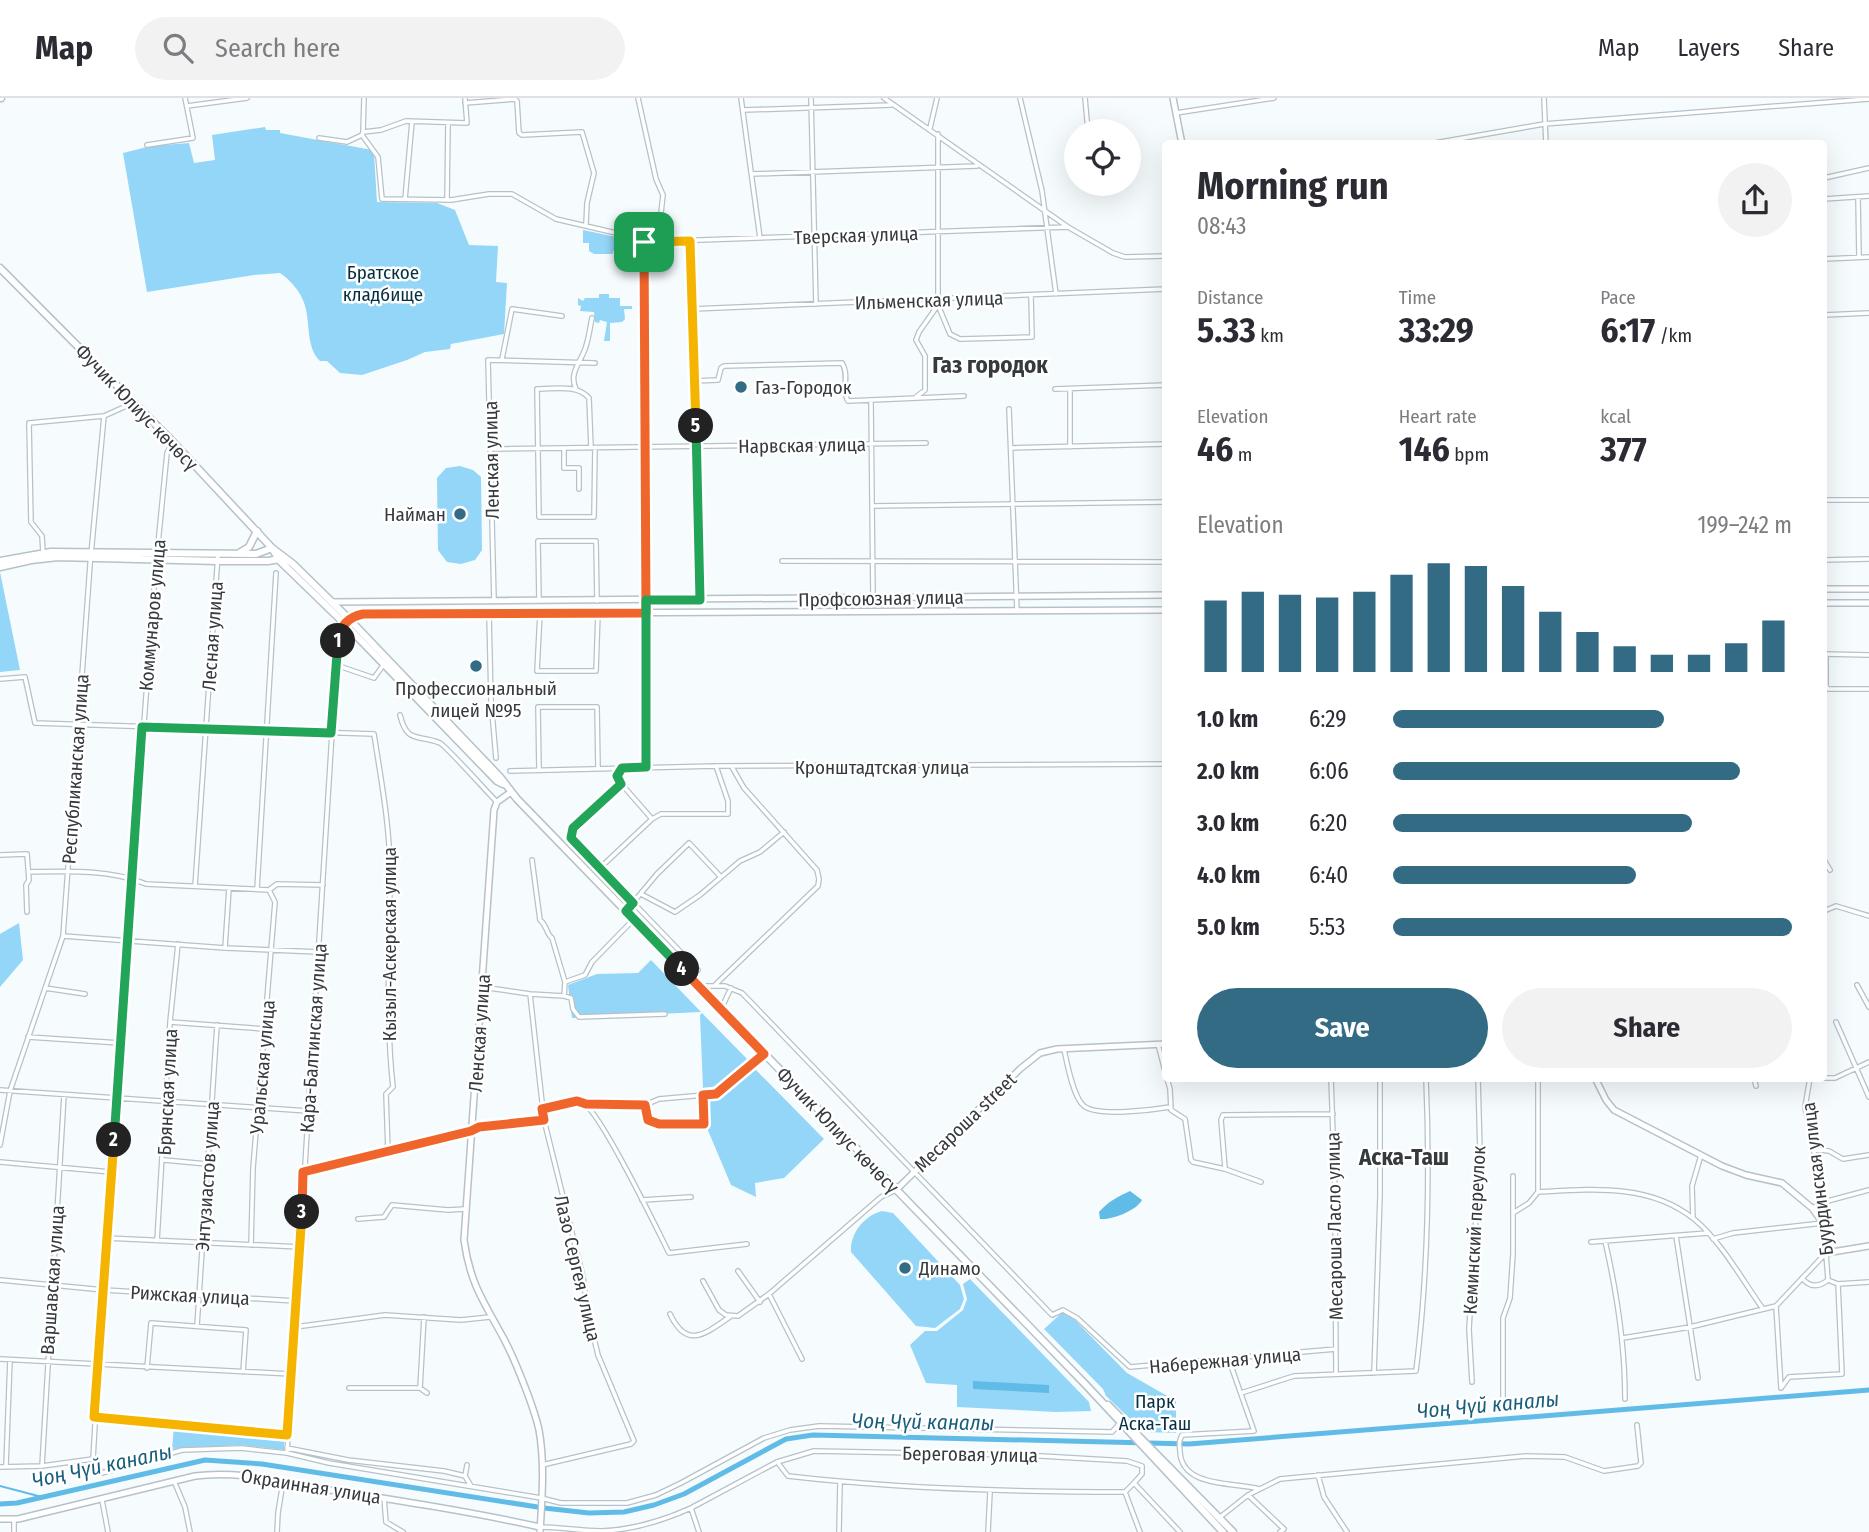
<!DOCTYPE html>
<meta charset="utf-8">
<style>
:root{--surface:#fff;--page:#f2f2f3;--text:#2b2b33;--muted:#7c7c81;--line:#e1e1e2;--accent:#336b85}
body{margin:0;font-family:"Fira Sans Condensed",sans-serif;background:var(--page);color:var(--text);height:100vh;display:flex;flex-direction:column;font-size:26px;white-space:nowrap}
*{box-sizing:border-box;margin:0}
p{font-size:23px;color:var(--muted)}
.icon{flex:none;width:38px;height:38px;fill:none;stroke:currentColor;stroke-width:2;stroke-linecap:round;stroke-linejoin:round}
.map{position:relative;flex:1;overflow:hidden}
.side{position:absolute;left:1162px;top:42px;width:665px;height:942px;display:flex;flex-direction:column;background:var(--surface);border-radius:7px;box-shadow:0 7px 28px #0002}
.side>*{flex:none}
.tools{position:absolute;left:1064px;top:21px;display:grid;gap:14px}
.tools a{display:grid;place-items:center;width:77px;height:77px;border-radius:50%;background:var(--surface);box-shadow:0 7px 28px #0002;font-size:35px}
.pin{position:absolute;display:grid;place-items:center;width:60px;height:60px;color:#fff;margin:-30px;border-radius:14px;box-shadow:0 4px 10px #0006}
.km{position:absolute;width:35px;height:35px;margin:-18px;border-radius:50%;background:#222;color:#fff;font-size:19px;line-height:35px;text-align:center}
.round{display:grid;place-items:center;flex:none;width:74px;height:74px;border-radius:37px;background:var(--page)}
.headline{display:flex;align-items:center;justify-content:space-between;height:119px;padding:0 35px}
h1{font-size:38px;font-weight:700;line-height:52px}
.stats{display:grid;grid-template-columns:repeat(3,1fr);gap:10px;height:119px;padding:7px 35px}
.stats div{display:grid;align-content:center}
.stats b{font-size:35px;font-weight:700}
.stats small{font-size:19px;font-weight:400}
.stats p{font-size:19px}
.chart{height:196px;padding:14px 35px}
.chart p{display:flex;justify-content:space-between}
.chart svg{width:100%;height:126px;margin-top:7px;stroke:var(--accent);stroke-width:6}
.action{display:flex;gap:14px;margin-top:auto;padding:14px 35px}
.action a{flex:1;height:80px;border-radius:42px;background:var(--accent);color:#fff;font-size:28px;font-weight:700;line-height:80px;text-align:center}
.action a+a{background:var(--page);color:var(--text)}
ul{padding:0 35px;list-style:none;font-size:23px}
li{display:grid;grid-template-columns:112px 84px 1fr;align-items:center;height:52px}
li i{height:18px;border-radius:9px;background:var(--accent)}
header{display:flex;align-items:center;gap:42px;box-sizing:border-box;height:98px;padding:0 35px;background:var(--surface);border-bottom:2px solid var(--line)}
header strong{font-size:33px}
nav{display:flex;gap:38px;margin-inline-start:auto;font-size:24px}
.search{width:490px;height:63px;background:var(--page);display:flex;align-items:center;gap:18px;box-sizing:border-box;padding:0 24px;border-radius:38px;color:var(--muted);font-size:26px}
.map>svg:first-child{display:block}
.green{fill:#94d6f8}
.water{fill:#61bbe7}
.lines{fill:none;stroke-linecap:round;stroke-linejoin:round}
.stream{stroke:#61bbe7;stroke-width:2}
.canal{stroke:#61bbe7;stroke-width:5}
.street-casing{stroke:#b5c2c9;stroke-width:6}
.secondary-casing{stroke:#b5c2c9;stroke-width:8}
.primary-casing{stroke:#b5c2c9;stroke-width:9}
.street{stroke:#fff;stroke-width:3.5}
.secondary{stroke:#fff;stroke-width:5}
.primary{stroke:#fff;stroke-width:6}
.split-1-casing{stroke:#fff;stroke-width:14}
.split-2-casing{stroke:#fff;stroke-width:14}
.split-3-casing{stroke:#fff;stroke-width:14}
.split-4-casing{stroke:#fff;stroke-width:14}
.split-5-casing{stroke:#fff;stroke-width:14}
.split-6-casing{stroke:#fff;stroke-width:14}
.split-1{stroke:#f0652b;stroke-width:9}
.split-2{stroke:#22a559;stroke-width:9}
.split-3{stroke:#f5b400;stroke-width:9}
.split-4{stroke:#f0652b;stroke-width:9}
.split-5{stroke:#22a559;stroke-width:9}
.split-6{stroke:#f5b400;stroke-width:9}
.poi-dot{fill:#336b85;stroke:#fff;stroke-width:2.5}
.labels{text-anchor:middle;stroke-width:5;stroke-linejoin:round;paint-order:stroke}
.street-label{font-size:19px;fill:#353a3d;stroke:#fff}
.park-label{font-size:19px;fill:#063042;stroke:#fff}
.poi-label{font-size:19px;fill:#353a3d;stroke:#fff;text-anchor:start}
.water-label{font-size:21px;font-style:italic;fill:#195f7c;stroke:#fff}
.quarter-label{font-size:23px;font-weight:bold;fill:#353a3d;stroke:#fff}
</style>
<header>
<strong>Map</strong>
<div class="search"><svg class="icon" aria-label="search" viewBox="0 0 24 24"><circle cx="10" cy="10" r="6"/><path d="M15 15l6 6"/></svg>Search here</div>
<nav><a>Map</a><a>Layers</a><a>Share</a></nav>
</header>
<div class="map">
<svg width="1869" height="1434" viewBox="0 0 1869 1434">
<rect width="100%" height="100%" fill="#f6fbfe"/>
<!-- green -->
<path class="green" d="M265,29L266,32H280V35L372,52L374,56L377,104L437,105L455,112L469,147L498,148L496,184L507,185L504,236L451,246L450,251L425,254L407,262L362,277L340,275L327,263H320C304,248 312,219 302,200C298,191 288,180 280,175L254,177L147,194L123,55L151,48L189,45L194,65L215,62L212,37Z
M583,132L635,143L636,156L628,155L627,147H622L619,156L613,153V156H594L589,153V145H583Z
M599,196H609V200H620V208H632V211H624L625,221L622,224L610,225V243H604L607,224L600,222L599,225L595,224L594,214L580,213L581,208L578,207V200L583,203L585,200H599Z
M460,368L473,372L481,379L482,452L475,462L461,466L447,464L438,452L437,380L446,370Z
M0,474L20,572L0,574Z
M19,825L23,862L0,889V836Z
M651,862L701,914L572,920L568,887L597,876L638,875Z
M702,915L749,963L719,988L703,990L700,917Z
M754,970L824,1041L784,1080L755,1085L756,1099L731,1087L707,1030L706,999L718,998Z
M882,1113L893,1115L960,1187L964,1201L960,1211L935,1230L916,1228L851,1154C850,1135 864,1118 882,1113Z
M970,1181L1089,1304L1091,1313L1056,1314L957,1309V1287L926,1285L910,1247L925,1233H937L963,1212L967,1201L963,1186Z
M1065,1212L1127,1275L1176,1303V1335L1144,1334L1106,1298L1103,1291L1044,1231Z
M174,1328L284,1339V1352L241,1347L172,1351Z"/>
<!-- water -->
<path class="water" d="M1130,1093L1142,1102C1136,1113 1112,1122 1100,1121L1099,1114C1109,1103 1117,1099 1130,1093Z
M973,1283L1049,1287V1295L973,1291Z"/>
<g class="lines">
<!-- stream -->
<path class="stream" d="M0,1388L42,1399"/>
<!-- canal -->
<path class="canal" d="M0,1406L17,1405L205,1362L262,1366L544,1410L589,1415L624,1414L654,1407L684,1396L786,1341L813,1337L1189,1346L1869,1292"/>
<!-- street casing -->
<g class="street-casing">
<path id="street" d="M364,0L363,34L381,32L406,23L467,25L465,0
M638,0L656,81L663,97L661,115L644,144
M741,0L760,140
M811,0L816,206
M884,0L1068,129L1113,155L1125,159L1166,158
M1020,0L1042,93L1056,196
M1085,0L1088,33
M1544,0L1546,46
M465,5L515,1L517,3L519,35L522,37L582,34L594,75L587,105L586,126
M187,8L247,0
M744,12L891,7
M1176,15L1274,0
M930,30L937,0
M363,34L362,37L378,59L382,101L451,102L489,96H512L556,121L633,139L644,144L1068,129
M938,36V207L950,236L960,241L1032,239L1031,198
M319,40L347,44L362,37
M1429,46L1544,26L1869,1
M147,47L193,40L185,0
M752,76L977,68
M1824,80L1869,70
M1858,99L1859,159
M405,101L412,24
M1824,101L1869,98
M447,102L448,26
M690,143L700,501
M644,144L646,669
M1824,161L1869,159
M692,211L1166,191
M1824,217L1869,215
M502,261L512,211L562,218
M694,283L718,282L721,270L724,268L842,265C850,277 841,292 848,303L964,298
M576,291C568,275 582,263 586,248C589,239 590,229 592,220
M1055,291L1166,287
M1070,291V349
M916,299L925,292V258L916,242L919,234L938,207
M871,304L873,500
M1009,311L1017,513
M564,350V370H579V391
M591,350L589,300C577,286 554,291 537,291L539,419H594L595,350
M1011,350L1166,346
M491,351L926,345
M1824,402H1869
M872,408L1166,404
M43,454L42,438L31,424L29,325L104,318
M157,456L167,355L173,344
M1824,462L1869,461
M782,463L1166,464
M494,502L488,262L595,265
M539,502L538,443H596L597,503
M540,515L537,573H596L598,515
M489,516L491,603L496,660
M1824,556L1869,557
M1826,556V588L1828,591H1869
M336,567L374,580L384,566
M0,581L25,579L35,625L374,636C381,682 390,728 390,775C390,847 385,917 393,989L386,996L388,1054
M400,617C407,646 418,636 440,645C447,649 487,694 497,704
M621,670L617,678L618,682L652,721
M539,671L538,609H597L598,670
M510,673L716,668L1166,666
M621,686L573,730L571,740L698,872
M0,757L27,756L29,782L26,787L27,814
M1824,762L1830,772
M600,770L652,721L661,716H728V703L716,668
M29,774C66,773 111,771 146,786L269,792L277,786L323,787
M195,788L218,456
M257,791L276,475
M641,796L675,814L700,797L740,763L760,754L784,734
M626,813L657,776L689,745L720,778
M1824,813L1836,808L1869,818
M63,838L225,850L319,854
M225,850L229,790
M565,884L585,877L592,864L634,821
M716,886L818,788L819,781L817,772L744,690L732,669
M1857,887L1869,909
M699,888H725L742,895L1052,1217L1063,1212L1077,1220L1130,1269L1336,1251
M482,889L530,896L564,898L565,884L552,840C546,836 547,827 540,822L532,762
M45,890L85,896
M530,896L544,1022L583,1179L588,1215L598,1257L634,1343L631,1346L542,1367
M564,898L571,900L573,911L579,919L665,916
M722,909L731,890
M170,924L265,931
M1836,924L1869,999
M28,939L120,945
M1158,946L1166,977
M1064,951C1067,965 1073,999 1084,1008C1098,1019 1152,1012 1170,1009
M1167,980L1170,991L1171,1012L1185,1021L1191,1062L1193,1064L1225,1071L1261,1084
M1331,980L1335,1094L1336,1276
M1754,980L1756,988
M1824,980H1835L1869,964
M0,992L308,1013
M586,1006L645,1007L659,1001L716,996L764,956
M645,1008L648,1022L659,1026H704L703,997
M542,1011C554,1007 572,999 584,1006C601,1015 657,1131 669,1155L747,1146
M0,1047L10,993L63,838L90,467L104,318L133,305
M1813,1051L1829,1053L1843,1061L1869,1057
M164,1062L207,1066
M0,1064L111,1074
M1225,1070L1221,1022L1223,1017L1333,1016
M304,1074L471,1033L479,1029L544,1022
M1538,1094C1591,1091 1650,1085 1694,1121C1721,1143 1743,1183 1763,1211
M642,1102L691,1099
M1812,1110L1824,1104L1869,1092
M1513,1115L1529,1105L1538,1094V980
M1693,1120L1692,1088L1701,1057
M358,1121L384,1119L392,1107L448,1112L465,1111
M1676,1138L1698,1280
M106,1140L301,1149
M1713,1141L1733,1135L1823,1125L1824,1104L1805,1009L1810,980
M157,1143L170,924L178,846
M1605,1143C1617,1195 1625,1247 1625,1301
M1591,1144L1708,1135
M251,1147L253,1070L275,804L269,792
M1826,1156L1828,1182
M738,1173L760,1204
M1802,1180C1810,1190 1819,1189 1828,1182
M0,1182L104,1192L296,1203
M1828,1182L1838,1186L1869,1184
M703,1183L719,1212L726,1217L738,1218L769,1196L881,1099L896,1092
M769,1196L802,1261
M1776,1208L1781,1290
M670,1216C687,1252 705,1236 731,1218
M197,1228L217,927
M295,1229L385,1217L461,1222L490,1219
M1623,1240L1690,1229L1776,1208L1826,1155
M0,1261L291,1276
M1229,1262L1254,1333L1182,1337C1179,1343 1179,1346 1180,1353C1181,1390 1234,1384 1259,1391
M147,1270L151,1225L246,1232L243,1274
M1374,1275L1380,1098V980
M1472,1284L1469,1231L1480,1055L1478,980
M349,1290H420L427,1295
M420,1290L424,1219
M1781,1290L1789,1279L1842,1276L1838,1186
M1241,1295L1294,1278L1416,1273C1428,1176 1430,1077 1426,980
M1503,1310V1220L1510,1200L1513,1156V1078
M94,1319L287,1337
M287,1350L348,1362L444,1373L465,1378
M287,1355L338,539L344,525
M93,1361L102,1375L182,1352L241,1350L287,1355L329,1365L541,1400L561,1405H627L656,1397L681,1385L764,1340L790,1332L819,1328L1112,1334L1120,1325
M93,1361L106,1140L156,463
M778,1365L788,1378C900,1391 1013,1394 1125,1394
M467,1367L465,1378L471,1388
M6,1368L10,1262
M42,1368L64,997
M0,1369L42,1368L93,1361
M1318,1377L1324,1399L1347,1434
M174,1383L185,1409L190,1434
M1125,1394L1134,1385L1180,1434
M1125,1394L1140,1434
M1248,1397L1284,1431L1280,1434
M384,1400L386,1424L403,1434
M102,1402L108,1434
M1219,1420L1248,1397L1280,1381L1526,1358L1565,1359L1604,1373L1638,1368L1641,1365L1637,1327
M540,1429C560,1429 581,1433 601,1433C633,1432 662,1423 691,1410
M14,1434V1422
M277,1434L278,1415L283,1384
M699,1434L691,1410L777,1364L814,1353L1024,1357L1127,1363L1142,1368V1376L1134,1385
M839,1434L840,1384
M988,1434L990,1394"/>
</g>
<!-- secondary casing -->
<g class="secondary-casing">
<path id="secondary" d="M1173,0L1182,46
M1824,491H1869
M332,504L1166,497
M1824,505H1869
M344,525L354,518L363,516L1166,512
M511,694L497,704L494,712L464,1142C470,1186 484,1204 504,1241C515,1262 534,1309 539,1332C545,1364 542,1401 540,1434
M1595,980L1606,1002L1614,1012L1722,1068L1746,1077L1782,1085L1812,1110L1823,1125L1826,1155L1869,1148
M896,1092L1020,971L1040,955L1057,951L1166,946
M0,1421H18L195,1378C239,1372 280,1384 323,1391C396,1402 468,1413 540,1429"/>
</g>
<!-- primary casing -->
<g class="primary-casing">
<path id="primary" d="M0,0H1
M0,170L173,344L272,450L293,466L349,521L500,679L517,701L1086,1287L1223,1434
M273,452L279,462L344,525L497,683L503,686
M239,455L249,449L257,433
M0,463L51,454L256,456L272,450
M0,469L31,462L58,459L218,463H268L280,461
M1108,1307L1233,1434"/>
</g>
<!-- street -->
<use href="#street" class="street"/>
<!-- secondary -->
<use href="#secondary" class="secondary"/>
<!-- primary -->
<use href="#primary" class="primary"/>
</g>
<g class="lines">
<!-- split-1 casing -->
<g class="split-1-casing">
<path id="split-1" d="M338,543C340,528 348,519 363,516L646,515L644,144"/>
</g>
<!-- split-2 casing -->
<g class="split-2-casing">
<path id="split-2" d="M114,1042L142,629L331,635L338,543"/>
</g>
<!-- split-3 casing -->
<g class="split-3-casing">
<path id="split-3" d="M114,1042L94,1319L287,1337L302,1114"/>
</g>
<!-- split-4 casing -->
<g class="split-4-casing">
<path id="split-4" d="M302,1114L303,1074L471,1033L479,1029L544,1022L542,1011L577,1003L586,1006L645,1007L648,1022L659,1026H704L703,997L716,996L764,956L682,871"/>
</g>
<!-- split-5 casing -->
<g class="split-5-casing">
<path id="split-5" d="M682,871L626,813L633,805L571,740L573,730L621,686L617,678L622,670L646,669V502H700L696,328"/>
</g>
<!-- split-6 casing -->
<g class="split-6-casing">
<path id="split-6" d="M644,144L690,143L696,328"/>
</g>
<!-- split-1 -->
<use href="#split-1" class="split-1"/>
<!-- split-2 -->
<use href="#split-2" class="split-2"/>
<!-- split-3 -->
<use href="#split-3" class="split-3"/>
<!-- split-4 -->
<use href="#split-4" class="split-4"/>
<!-- split-5 -->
<use href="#split-5" class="split-5"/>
<!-- split-6 -->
<use href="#split-6" class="split-6"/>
</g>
<!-- markers -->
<g class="poi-dot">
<circle cx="741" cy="289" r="7"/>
<circle cx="460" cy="416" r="7"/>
<circle cx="476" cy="568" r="7"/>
<circle cx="905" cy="1170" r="7"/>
</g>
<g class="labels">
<!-- street labels -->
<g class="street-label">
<text transform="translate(856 137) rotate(-2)" y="7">Тверская улица</text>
<text transform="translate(929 202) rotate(-2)" y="7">Ильменская улица</text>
<text transform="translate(137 309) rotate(46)" y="7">Фучик Юлиус көчөсү</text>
<text transform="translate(802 347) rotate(-1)" y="7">Нарвская улица</text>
<text transform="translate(491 362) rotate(-91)" y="7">Ленская улица</text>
<text transform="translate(881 500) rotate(-1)" y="7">Профсоюзная улица</text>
<text transform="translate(152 517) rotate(-85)" y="7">Коммунаров улица</text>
<text transform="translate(212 538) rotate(-86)" y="7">Лесная улица</text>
<text x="882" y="676">Кронштадтская улица</text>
<text transform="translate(75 671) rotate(-86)" y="7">Республиканская улица</text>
<text transform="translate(389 846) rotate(-90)" y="7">Кызыл-Аскерская улица</text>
<text transform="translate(479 935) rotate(-86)" y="7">Ленская улица</text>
<text transform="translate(313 940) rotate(-86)" y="7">Кара-Балтинская улица</text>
<text transform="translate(262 969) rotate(-85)" y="7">Уральская улица</text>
<text transform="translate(167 994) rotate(-87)" y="7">Брянская улица</text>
<text transform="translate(965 1024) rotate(-44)" y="7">Месароша street</text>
<text transform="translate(838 1032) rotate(46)" y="7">Фучик Юлиус көчөсү</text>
<text transform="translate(207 1078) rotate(-86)" y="7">Энтузиастов улица</text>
<text transform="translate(1817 1081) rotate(-97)" y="7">Буурдинская улица</text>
<text transform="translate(1334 1128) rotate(-91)" y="7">Месароша Ласло улица</text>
<text transform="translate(1474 1132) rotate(-87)" y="7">Кеминский переулок</text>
<text transform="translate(578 1170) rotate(77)" y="7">Лазо Сергея улица</text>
<text transform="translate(52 1182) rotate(-86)" y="7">Варшавская улица</text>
<text transform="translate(190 1197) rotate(3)" y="7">Рижская улица</text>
<text transform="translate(1225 1262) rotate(-5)" y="7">Набережная улица</text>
<text transform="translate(970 1356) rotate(1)" y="7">Береговая улица</text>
<text transform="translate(311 1388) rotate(9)" y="7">Окраинная улица</text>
</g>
<!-- park labels -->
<g class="park-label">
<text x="383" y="181">Братское<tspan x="383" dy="22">кладбище</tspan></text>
<text x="1155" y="1310">Парк<tspan x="1155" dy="22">Аска-Таш</tspan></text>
</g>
<!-- poi labels -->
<g class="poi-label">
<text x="755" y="296">Газ-Городок</text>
<text x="446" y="423" text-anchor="end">Найман</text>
<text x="476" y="597" text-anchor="middle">Профессиональный<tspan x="476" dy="22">лицей №95</tspan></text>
<text x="919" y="1177">Динамо</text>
</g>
<!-- water labels -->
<g class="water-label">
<text transform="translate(1488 1307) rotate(-5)" y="7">Чоң Чүй каналы</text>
<text transform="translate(923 1324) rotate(1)" y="7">Чоң Чүй каналы</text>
<text transform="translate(102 1368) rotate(-12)" y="7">Чоң Чүй каналы</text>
</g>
<!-- quarter labels -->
<g class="quarter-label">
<text x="990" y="275">Газ городок</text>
<text x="1404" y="1067">Аска-Таш</text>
</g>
</g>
</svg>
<div class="tools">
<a><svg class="icon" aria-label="locate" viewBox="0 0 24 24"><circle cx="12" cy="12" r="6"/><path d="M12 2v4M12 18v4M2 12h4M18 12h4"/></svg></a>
</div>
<div class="pin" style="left:644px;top:144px;background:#1e9e55"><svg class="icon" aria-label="arrive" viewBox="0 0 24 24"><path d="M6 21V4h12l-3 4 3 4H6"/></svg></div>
<b class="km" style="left:338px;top:543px">1</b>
<b class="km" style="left:114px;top:1042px">2</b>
<b class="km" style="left:302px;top:1114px">3</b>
<b class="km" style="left:682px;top:871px">4</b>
<b class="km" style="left:696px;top:328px">5</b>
<section class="side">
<div class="headline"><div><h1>Morning run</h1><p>08:43</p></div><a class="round"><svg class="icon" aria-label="share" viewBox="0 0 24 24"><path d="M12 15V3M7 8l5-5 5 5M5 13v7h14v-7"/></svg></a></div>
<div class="stats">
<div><p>Distance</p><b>5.33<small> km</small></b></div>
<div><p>Time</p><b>33:29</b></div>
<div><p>Pace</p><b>6:17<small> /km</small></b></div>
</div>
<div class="stats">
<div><p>Elevation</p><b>46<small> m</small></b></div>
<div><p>Heart rate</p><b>146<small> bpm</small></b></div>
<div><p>kcal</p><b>377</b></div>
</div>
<div class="chart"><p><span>Elevation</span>199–242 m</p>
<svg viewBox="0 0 160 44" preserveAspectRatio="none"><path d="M5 44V19M15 44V16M25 44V17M35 44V18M45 44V16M55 44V10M65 44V6M75 44V7M85 44V14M95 44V23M105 44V30M115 44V35M125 44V38M135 44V38M145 44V34M155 44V26"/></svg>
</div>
<ul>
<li><b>1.0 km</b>6:29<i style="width:68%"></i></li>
<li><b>2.0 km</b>6:06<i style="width:87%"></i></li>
<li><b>3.0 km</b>6:20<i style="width:75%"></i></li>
<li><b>4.0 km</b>6:40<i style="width:61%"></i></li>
<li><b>5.0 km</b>5:53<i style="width:100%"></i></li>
</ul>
<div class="action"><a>Save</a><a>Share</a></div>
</section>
</div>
